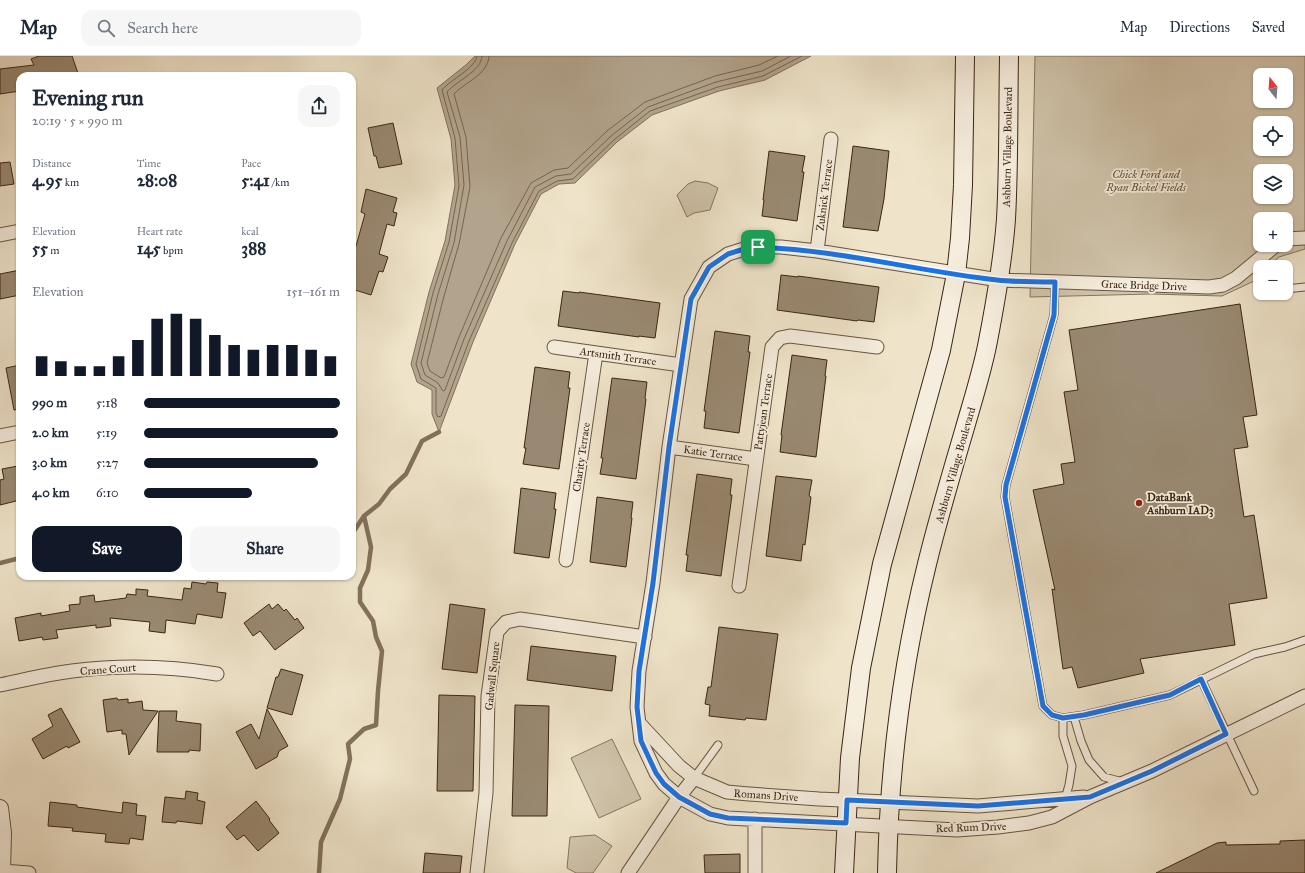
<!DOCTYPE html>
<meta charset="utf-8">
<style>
:root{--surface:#fff;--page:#f6f6f7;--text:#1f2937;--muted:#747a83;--line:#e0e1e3;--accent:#111827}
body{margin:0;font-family:"IM FELL Great Primer",serif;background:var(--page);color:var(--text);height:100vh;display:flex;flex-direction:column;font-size:15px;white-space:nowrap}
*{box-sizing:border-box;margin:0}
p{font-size:13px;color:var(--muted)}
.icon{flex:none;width:22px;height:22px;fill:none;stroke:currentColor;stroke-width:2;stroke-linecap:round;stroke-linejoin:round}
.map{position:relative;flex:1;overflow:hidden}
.sheet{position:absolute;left:16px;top:16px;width:340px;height:508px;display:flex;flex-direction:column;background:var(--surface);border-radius:12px;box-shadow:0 1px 3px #0004}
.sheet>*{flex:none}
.needle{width:26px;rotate:343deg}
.fabs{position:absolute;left:1253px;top:12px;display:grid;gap:8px}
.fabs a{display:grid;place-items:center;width:40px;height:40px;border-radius:8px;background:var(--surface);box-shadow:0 1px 3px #0004;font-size:20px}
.pin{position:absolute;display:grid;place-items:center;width:34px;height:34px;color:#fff;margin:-17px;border-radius:8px;box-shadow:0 2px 6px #0006}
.round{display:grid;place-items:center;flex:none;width:42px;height:42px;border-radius:12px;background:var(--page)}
.head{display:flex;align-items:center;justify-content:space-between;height:68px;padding:0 16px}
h1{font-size:22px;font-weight:800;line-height:30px}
.stats{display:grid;grid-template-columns:repeat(3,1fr);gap:6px;height:68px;padding:4px 16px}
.stats div{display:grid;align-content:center}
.stats b{font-size:17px;font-weight:800}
.stats small{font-size:11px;font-weight:400}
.stats p{font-size:11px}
.chart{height:112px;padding:8px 16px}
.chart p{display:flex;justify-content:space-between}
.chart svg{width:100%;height:72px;margin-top:4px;stroke:var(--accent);stroke-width:6}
.button{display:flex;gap:8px;margin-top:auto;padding:8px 16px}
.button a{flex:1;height:46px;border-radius:12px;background:var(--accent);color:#fff;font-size:16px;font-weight:800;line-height:46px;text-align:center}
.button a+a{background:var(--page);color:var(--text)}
ul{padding:0 16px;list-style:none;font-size:13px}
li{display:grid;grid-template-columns:64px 48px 1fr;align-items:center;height:30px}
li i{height:10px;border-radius:5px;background:var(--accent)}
header{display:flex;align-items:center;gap:24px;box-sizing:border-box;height:56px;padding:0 20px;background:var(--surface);border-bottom:1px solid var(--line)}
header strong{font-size:19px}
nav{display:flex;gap:22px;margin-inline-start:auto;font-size:14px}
.search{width:280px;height:36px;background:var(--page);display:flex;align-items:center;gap:10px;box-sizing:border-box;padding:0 14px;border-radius:12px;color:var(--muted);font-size:15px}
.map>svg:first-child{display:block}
.green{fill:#d0c4ab;stroke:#86755f;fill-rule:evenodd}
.water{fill:#b2a38c;stroke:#82715c}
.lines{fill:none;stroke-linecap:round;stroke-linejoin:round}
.shore{stroke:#766450;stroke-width:1}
.stream{stroke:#82715c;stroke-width:4.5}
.building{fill:#998972;stroke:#3b2613}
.service-casing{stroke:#685641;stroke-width:9}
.minor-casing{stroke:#685641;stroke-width:15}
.tertiary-casing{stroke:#685641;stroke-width:18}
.secondary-casing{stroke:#3b2613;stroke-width:20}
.service{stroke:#f5eddd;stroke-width:7}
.minor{stroke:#f5eddd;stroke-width:13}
.tertiary{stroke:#f5eddd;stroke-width:16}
.secondary{stroke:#f5eddd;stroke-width:18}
.route-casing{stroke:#fff;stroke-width:8}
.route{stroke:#1a73e8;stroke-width:5}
.poi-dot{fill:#8f2418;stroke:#f5eddd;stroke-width:1.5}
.labels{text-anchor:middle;stroke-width:3.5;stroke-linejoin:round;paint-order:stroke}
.street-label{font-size:11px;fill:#3b2613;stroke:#f5eddd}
.park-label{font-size:11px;font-style:italic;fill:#604e39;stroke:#f5eddd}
.poi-label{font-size:11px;font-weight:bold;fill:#3b2613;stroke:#f5eddd;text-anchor:start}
</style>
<header>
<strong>Map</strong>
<div class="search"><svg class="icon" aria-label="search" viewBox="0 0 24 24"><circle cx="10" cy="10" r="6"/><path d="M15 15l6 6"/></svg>Search here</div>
<nav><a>Map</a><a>Directions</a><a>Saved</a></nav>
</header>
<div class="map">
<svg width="1305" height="817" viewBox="0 0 1305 817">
<rect width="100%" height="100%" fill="#efe4ca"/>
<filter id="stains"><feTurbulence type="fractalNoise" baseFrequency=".005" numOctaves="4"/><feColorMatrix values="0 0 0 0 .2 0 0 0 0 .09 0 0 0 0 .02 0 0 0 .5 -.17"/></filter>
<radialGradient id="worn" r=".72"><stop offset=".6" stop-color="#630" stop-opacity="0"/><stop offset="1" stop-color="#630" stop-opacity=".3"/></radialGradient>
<!-- green -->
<path class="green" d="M1035,0H1305V193L1279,201L1268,211H1260V219L1252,226L1222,240L1151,238L1030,241ZM1260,19H1286V45H1260ZM1260,67H1286V93H1260ZM1260,115H1286V141H1260ZM1260,163H1286V189H1260Z
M695,125L708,127L718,132L710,154L694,157L687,161L677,139L688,128Z
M612,683L641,743L599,762L571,702Z
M595,779L612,790L593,817H576L567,812L570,781Z"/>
<!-- water -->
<path class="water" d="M475,0H811L765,24L719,35L652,59L617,86L575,127L559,128L541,138L515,188L473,286L439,376L432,358V334L417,326L411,308L429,236L445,185L455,129L451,83L437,32L467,8Z"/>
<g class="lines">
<!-- shore -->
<path class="shore" d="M477,0C476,12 450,24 442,34L455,82L459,130L449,186L433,237L416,308L421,323L436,332V357L438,361L441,360L469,285L512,187L539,135L557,125L573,123L615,83L650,55L718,31L763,20L802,0
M482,0C482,15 456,25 447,36L460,81L464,129L454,187L438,238L421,307L425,319L438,327L443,335L445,334L464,283L507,185L535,131L556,120L571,118L611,80L648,51L716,26L762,15L791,0
M489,0C488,19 465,26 454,38L466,81L470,131L459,188L444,240L427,307L430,315L441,322L444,321L459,281L501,182L531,127L554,114L568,112L607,75L645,46L715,20L759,9L778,0"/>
<!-- stream -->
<path class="stream" d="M352,478L364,460L379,448L390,433L406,418L422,385L439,376
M0,507L20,502
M319,817L321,786L340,743L350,703L348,688L364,673L376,669L378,635L382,595L376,581L373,565L360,546V532L368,514L371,491L364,460"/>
</g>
<!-- building -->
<path class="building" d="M39,0H72L79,20H20V35L0,38V13L34,9L31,3Z
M393,67L402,108L379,112L376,100H374L368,72Z
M853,90L889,95L884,143L878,175L843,171Z
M769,95L805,100L802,116H804L797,165L762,160L764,144H763Z
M10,106L14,128L0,130V107Z
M366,133L397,142L393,156L397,157L394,170L387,168L379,198L388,201L383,216L379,215L371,239L352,233V189L356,190L365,158L361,156Z
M20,214V239L0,243V218Z
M781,219L798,221V220L879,231L874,266L858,264L857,265L777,254Z
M563,235L579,237V236L660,247L655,282L639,280V281L558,270Z
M1240,248L1257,359L1243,361L1248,391L1234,393L1244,461L1254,459L1267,542L1229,548L1235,589L1140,603L1144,617L1078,632L1072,611L1063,613L1052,533L1055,534L1033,434L1064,428L1061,408L1075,406L1064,336L1078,334L1069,274Z
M715,275L750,280L748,296H750L739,377L704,372L706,355H704Z
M792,299L827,304L825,320H826L816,401L780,396L782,379H781Z
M20,309V353L14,354L6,312Z
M535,311L570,316L568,332H570L559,413L523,408L526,392H524Z
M612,322L647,326L645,342L646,343L636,423L600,418L603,402H601Z
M18,410L20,420V444L0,449V424L4,423L2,413Z
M697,418L732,423L730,439H732L721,520L686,515L688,499H686Z
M776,420L812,424L809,440L811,441L805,489L803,488L801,505L766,500Z
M521,432L556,437L554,453H556L549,502L514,497Z
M597,441L633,446L631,462H632L626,511L590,506Z
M192,526L206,528L207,526L218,527L217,536L226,537L222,562L197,558L195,568L166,564L165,577L149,575L150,566L110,562L111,570L96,572V569L56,574L58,582L43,584L42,581L19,585L15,562L41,557V560L70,555L69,549L80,548V541L94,539L95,546L126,542L127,538L136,539V533L148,534L147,540L182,544L184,532L191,533Z
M269,548L272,553L278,548L284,555L286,553L295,564L297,562L304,572L275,594L260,575L253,580L244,567Z
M450,548L485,553L477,617L442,613Z
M719,571L778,578L766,664L746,662L745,664L709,660L710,649L705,648L708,631H711Z
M531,590L616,600L612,635L527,624Z
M281,613L303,619L292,659L267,652L276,621H278Z
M439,639L475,640L473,735H437Z
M117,642L118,644L128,643V647L142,645L143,654L158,655L129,699L126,678H122V674L107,676L103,644Z
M515,649L549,650L547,760H512Z
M61,652L80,686L68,692L67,690L43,703L32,683L53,670L48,659Z
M267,653L288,690L279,695L277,701L256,713L236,676L251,668L259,683Z
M159,655H177L176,665L201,668L200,695L189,694V696H157Z
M186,735L198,737L197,744L205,746L202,768L177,765L176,767L162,766L165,741L185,743Z
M256,745L270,763L269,764L279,777L258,795L244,779L237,784L226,771Z
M50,746L77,749V751L122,757L123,746L137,748L136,759L146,760L143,784L130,782L129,788L105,786L106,778L72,775L73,772L48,770Z
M1305,784V817H1156L1217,787L1226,786V789L1280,788V785Z
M425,797L462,800L460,817H423Z
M740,798V817H705L704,799Z"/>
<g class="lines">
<!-- service casing -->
<g class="service-casing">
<path id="service" d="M1055,226L1054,259L1006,429L1005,441L1043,650L1052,659L1063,662L1084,659L1170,639L1254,598L1285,591L1305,584
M1286,233L1305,231
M1201,623L1254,735
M1074,661L1081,685L1089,704L1104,721L1123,726
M1063,662V680L1072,710L1069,729L1065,743
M694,722L718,689"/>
</g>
<!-- minor casing -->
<g class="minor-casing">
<path id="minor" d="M0,179L20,175
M1286,183L1305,182
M1276,189L1236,222L1223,229L1209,231L999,224L817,195L781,191H758L744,193L728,198L709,211L691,243L669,391L653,527L639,615L637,651L641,685L656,717L664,728L679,741L710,758L728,762L957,774L998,771L1029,767L1052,761L1090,741L1152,715L1305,640
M817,195L831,83
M554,291L681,309
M0,380L20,376
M669,391L756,403
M566,504L596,297
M739,530L772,291L780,282L790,280L877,291
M0,629C24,624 48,618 72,615C120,609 169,610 217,618
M639,667L679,710L694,722L727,736L749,738L819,743L978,750L1084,741
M755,763V817
M2,815L29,817
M477,817L486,737L488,640L497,576L506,566L520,563L645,581
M628,817L679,741L694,722"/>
</g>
<!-- tertiary casing -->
<g class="tertiary-casing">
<path id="tertiary" d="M0,752L3,777L2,817"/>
</g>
<!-- secondary casing -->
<g class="secondary-casing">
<path id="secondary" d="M844,817L850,702L861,612L882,508L941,294L956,218L960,182L963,129L965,0
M887,817C889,712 902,609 927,508C938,463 951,419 964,375C972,347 981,319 987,290C995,249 1003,205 1006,163C1009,109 1008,54 1009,0"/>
</g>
<!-- service -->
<use href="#service" class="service"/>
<!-- minor -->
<use href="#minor" class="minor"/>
<!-- tertiary -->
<use href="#tertiary" class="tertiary"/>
<!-- secondary -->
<use href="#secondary" class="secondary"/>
</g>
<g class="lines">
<!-- route casing -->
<g class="route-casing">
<path id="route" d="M758,191C839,194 917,215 997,224C1016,226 1036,226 1055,226L1054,259L1006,429L1005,441L1043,650L1052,659L1063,662L1084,659L1170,639L1201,623L1226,678L1152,715L1090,741L978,750L847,744L846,767L728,762L710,758L679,741L664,728L656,717L641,685L637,651L639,615L653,527L669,391L691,243L709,211L728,198L744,193Z"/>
</g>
<!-- route -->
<use href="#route" class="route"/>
</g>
<!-- markers -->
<circle class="poi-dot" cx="1139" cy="447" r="4"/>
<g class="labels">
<!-- street labels -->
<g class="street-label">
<text transform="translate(1007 91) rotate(-89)" y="4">Ashburn Village Boulevard</text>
<text transform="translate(824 139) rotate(-83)" y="4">Zuknick Terrace</text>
<text transform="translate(1144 229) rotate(2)" y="4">Grace Bridge Drive</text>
<text transform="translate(618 300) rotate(8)" y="4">Artsmith Terrace</text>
<text transform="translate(763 356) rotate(-82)" y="4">Pattyjean Terrace</text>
<text transform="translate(713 397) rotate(8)" y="4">Katie Terrace</text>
<text transform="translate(581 401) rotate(-82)" y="4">Charity Terrace</text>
<text transform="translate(955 409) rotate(-74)" y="4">Ashburn Village Boulevard</text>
<text transform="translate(108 613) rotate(-4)" y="4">Crane Court</text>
<text transform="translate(492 620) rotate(-84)" y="4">Gadwall Square</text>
<text transform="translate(766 739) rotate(4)" y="4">Romans Drive</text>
<text transform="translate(971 771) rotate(-2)" y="4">Red Rum Drive</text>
</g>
<!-- park labels -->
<g class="park-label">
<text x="1146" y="122">Chick Ford and<tspan x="1146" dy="13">Ryan Bickel Fields</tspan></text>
</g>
<!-- poi labels -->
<g class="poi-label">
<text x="1147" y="445">DataBank<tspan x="1147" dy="13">Ashburn IAD3</tspan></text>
</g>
</g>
<rect width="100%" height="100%" filter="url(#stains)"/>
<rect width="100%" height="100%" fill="url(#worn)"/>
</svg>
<div class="fabs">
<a><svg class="needle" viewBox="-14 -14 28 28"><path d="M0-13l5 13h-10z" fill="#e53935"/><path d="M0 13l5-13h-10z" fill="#747a83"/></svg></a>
<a><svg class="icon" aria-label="locate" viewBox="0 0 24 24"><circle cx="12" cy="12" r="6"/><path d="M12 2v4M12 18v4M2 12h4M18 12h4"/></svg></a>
<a><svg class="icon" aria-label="layers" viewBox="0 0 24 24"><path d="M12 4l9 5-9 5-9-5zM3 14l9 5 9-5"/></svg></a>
<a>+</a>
<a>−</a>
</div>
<div class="pin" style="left:758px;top:191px;background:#1e9e55"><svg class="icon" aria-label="arrive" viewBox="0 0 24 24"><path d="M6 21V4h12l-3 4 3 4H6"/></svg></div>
<section class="sheet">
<div class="head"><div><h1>Evening run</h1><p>20:19 · 5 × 990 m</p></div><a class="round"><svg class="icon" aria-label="share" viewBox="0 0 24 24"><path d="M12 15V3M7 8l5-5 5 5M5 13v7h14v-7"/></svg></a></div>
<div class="stats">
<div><p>Distance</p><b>4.95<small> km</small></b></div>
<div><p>Time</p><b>28:08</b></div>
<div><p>Pace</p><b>5:41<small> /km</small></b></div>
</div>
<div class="stats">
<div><p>Elevation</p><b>55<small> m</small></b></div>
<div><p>Heart rate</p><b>145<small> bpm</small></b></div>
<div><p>kcal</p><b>388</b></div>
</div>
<div class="chart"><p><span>Elevation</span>151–161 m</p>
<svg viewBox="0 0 160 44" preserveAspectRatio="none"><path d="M5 44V32M15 44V35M25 44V38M35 44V38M45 44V32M55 44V22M65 44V9M75 44V6M85 44V9M95 44V19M105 44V25M115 44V28M125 44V25M135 44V25M145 44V28M155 44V32"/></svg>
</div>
<ul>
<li><b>990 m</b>5:18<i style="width:100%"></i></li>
<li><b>2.0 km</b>5:19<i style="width:99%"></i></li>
<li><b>3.0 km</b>5:27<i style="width:89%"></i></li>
<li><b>4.0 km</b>6:10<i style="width:55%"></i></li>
</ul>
<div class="button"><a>Save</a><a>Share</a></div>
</section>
</div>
